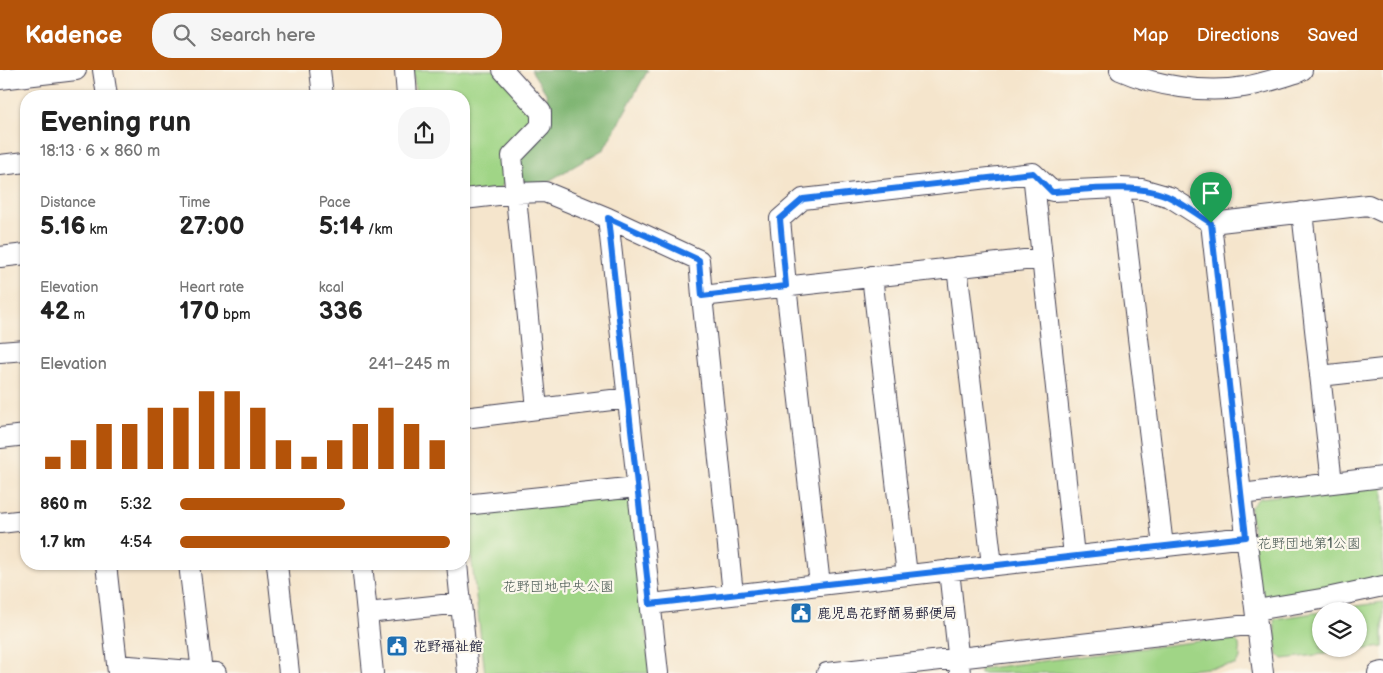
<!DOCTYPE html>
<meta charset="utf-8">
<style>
:root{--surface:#fff;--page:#f6f6f6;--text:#222;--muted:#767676;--accent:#b45309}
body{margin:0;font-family:"Balsamiq Sans","Klee One",sans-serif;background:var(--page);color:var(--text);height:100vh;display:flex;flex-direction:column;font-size:19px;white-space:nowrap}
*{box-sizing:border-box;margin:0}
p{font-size:16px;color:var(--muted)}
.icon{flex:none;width:28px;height:28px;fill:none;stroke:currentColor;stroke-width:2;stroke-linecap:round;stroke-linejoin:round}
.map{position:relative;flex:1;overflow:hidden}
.details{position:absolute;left:20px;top:20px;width:450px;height:480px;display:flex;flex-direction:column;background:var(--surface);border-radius:20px;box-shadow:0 1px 4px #0004}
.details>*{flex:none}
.buttons{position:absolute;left:1312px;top:532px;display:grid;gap:10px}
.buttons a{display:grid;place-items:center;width:55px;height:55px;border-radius:50%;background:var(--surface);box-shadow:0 1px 4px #0004;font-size:25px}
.pin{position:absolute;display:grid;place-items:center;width:42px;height:42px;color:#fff;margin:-51px -21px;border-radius:50% 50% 50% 0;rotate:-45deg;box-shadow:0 0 5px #0007}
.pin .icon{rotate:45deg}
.round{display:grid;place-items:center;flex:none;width:52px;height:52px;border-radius:20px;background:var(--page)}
.headline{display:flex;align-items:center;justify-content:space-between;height:85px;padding:0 20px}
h1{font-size:28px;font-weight:600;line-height:38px}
.metrics{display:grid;grid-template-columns:repeat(3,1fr);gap:8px;height:85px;padding:5px 20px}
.metrics div{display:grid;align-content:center}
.metrics b{font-size:25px;font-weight:600}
.metrics small{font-size:14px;font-weight:400}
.metrics p{font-size:14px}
.chart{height:140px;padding:10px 20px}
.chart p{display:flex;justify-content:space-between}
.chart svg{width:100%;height:90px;margin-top:5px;stroke:var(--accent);stroke-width:6}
ul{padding:0 20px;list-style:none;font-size:16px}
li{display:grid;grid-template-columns:80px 60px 1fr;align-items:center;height:38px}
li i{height:12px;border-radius:6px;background:var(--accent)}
header{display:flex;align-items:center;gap:30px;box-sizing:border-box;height:70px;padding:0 25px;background:var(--accent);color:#fff}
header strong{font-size:24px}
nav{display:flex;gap:28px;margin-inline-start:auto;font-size:18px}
.search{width:350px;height:45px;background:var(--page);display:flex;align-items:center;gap:12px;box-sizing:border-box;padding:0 18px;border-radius:20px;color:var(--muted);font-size:19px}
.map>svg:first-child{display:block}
.green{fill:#a0d586;stroke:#617c60}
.forest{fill:#80b673;stroke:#516c57}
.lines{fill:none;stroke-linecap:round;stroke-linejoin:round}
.minor-casing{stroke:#423f51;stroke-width:22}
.minor{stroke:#fff;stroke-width:20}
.route-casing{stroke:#fff;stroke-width:10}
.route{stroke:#1a73e8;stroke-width:6}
.labels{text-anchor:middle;stroke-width:4.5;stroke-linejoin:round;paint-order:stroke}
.park-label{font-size:14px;fill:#485852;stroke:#fbf7ec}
.poi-label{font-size:14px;font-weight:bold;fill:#22223b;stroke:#fbf7ec;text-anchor:start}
</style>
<header>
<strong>Kadence</strong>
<div class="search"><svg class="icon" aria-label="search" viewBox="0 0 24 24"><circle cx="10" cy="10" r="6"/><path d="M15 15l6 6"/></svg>Search here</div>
<nav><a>Map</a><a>Directions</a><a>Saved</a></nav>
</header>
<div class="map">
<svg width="1383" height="603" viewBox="0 0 1383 603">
<rect width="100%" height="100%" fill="#fbf7ec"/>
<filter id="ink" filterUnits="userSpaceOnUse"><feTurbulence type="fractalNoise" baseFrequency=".02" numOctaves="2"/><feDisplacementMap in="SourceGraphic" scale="10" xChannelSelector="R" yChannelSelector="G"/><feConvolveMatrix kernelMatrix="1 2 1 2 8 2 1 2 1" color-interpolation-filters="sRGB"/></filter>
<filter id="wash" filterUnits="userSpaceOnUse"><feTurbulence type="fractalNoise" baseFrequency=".0096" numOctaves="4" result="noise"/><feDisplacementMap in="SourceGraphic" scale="20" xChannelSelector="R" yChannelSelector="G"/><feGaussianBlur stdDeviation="1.12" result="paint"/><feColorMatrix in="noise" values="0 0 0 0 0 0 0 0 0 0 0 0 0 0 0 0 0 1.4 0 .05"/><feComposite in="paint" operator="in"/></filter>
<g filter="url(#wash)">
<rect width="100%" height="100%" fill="#f5e5cc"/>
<!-- green -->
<path class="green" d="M413,0H495L535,44L507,110L499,119L464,123V26H416Z
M1383,414V509L1266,533L1260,528L1250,438L1259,428Z
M623,424L633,432L651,603H485L467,450L475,441Z
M1383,532V577L1283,589L1277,583L1274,549L1321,542V579H1359V541H1324Z
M1232,567L1239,574L1240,589L1235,595L1162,603H980V599Z"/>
<!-- forest -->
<path class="forest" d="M531,0H648L604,79L547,112L527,114L519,107V88L548,40L546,23Z"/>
</g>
<g filter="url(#ink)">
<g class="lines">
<!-- minor casing -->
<g class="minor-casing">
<path id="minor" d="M103,0L107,26
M320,0L323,26
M405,0L407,26
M503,0L541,42V56L512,86L537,339
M1120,0C1156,16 1205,24 1244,17C1261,14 1279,8 1296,3L1302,0
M0,9L76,0
M0,95L26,92
M1033,103L1074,486
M1033,103L1052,121L1120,118L1142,119L1170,127L1211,153L1368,135L1383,142
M1120,118L1163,476
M464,129L515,123L545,122L608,148L699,190L702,226L1042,188
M1302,142L1332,413
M608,148L658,603
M1211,153L1241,424L1263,603
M0,187L26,184
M957,197L992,495
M872,206L907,505
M702,226L733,524
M0,282L26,280
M1320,306L1383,299
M464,348L628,328
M0,368L26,365
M1241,424L1383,407
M464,435L637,417
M0,453L26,450
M106,494L118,603
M189,494L202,602
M277,494L289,603
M362,494L373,603
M457,494L468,603
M949,500L960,603
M820,515L786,216L780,149L803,129L1033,103
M651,534L1246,467
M1256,540L1327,528L1383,516
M367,543L461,533
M117,595L216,603
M827,603L1257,554
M1378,603L1383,602"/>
</g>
<!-- minor -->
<use href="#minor" class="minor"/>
</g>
</g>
<g class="lines" filter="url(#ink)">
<!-- route casing -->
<g class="route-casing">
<path id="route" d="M1033,103L1052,122C1086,120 1140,112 1171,128C1185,135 1198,145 1211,153L1246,467L650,534L608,148L699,190L702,226L786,216L780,149L803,129Z"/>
</g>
<!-- route -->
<use href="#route" class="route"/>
</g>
<!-- icons -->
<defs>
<g id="civic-square" transform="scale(1.125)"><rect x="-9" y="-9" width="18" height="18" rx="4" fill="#1f6fb2" stroke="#fbf7ec"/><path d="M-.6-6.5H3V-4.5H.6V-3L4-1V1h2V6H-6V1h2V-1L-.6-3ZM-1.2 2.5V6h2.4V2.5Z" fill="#fff"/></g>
</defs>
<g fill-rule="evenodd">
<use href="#civic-square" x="801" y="543"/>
<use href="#civic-square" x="397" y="576"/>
</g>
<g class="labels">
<!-- park labels -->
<g class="park-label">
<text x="1309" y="478">花野団地第1公園</text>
<text x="558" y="521">花野団地中央公園</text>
</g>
<!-- poi labels -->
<g class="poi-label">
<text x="817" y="548">鹿児島花野簡易郵便局</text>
<text x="413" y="581">花野福祉館</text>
</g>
</g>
</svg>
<div class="buttons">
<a><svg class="icon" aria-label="layers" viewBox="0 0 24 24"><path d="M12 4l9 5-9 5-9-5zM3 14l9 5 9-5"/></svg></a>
</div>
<div class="pin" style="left:1211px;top:153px;background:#1e9e55"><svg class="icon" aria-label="arrive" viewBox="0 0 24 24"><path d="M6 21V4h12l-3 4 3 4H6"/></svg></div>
<section class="details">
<div class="headline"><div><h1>Evening run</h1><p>18:13 · 6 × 860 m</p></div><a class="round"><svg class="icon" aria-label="share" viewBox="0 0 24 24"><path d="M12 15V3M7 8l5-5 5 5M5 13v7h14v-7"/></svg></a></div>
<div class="metrics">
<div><p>Distance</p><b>5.16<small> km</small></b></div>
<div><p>Time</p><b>27:00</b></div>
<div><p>Pace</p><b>5:14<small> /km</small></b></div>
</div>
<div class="metrics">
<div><p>Elevation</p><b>42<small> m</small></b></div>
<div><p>Heart rate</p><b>170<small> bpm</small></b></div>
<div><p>kcal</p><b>336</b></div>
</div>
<div class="chart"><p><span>Elevation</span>241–245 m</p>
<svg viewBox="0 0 160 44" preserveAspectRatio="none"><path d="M5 44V38M15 44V30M25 44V22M35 44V22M45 44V14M55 44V14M65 44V6M75 44V6M85 44V14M95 44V30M105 44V38M115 44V30M125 44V22M135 44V14M145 44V22M155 44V30"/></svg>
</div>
<ul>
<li><b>860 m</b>5:32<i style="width:61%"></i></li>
<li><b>1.7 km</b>4:54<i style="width:100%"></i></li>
</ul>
</section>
</div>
